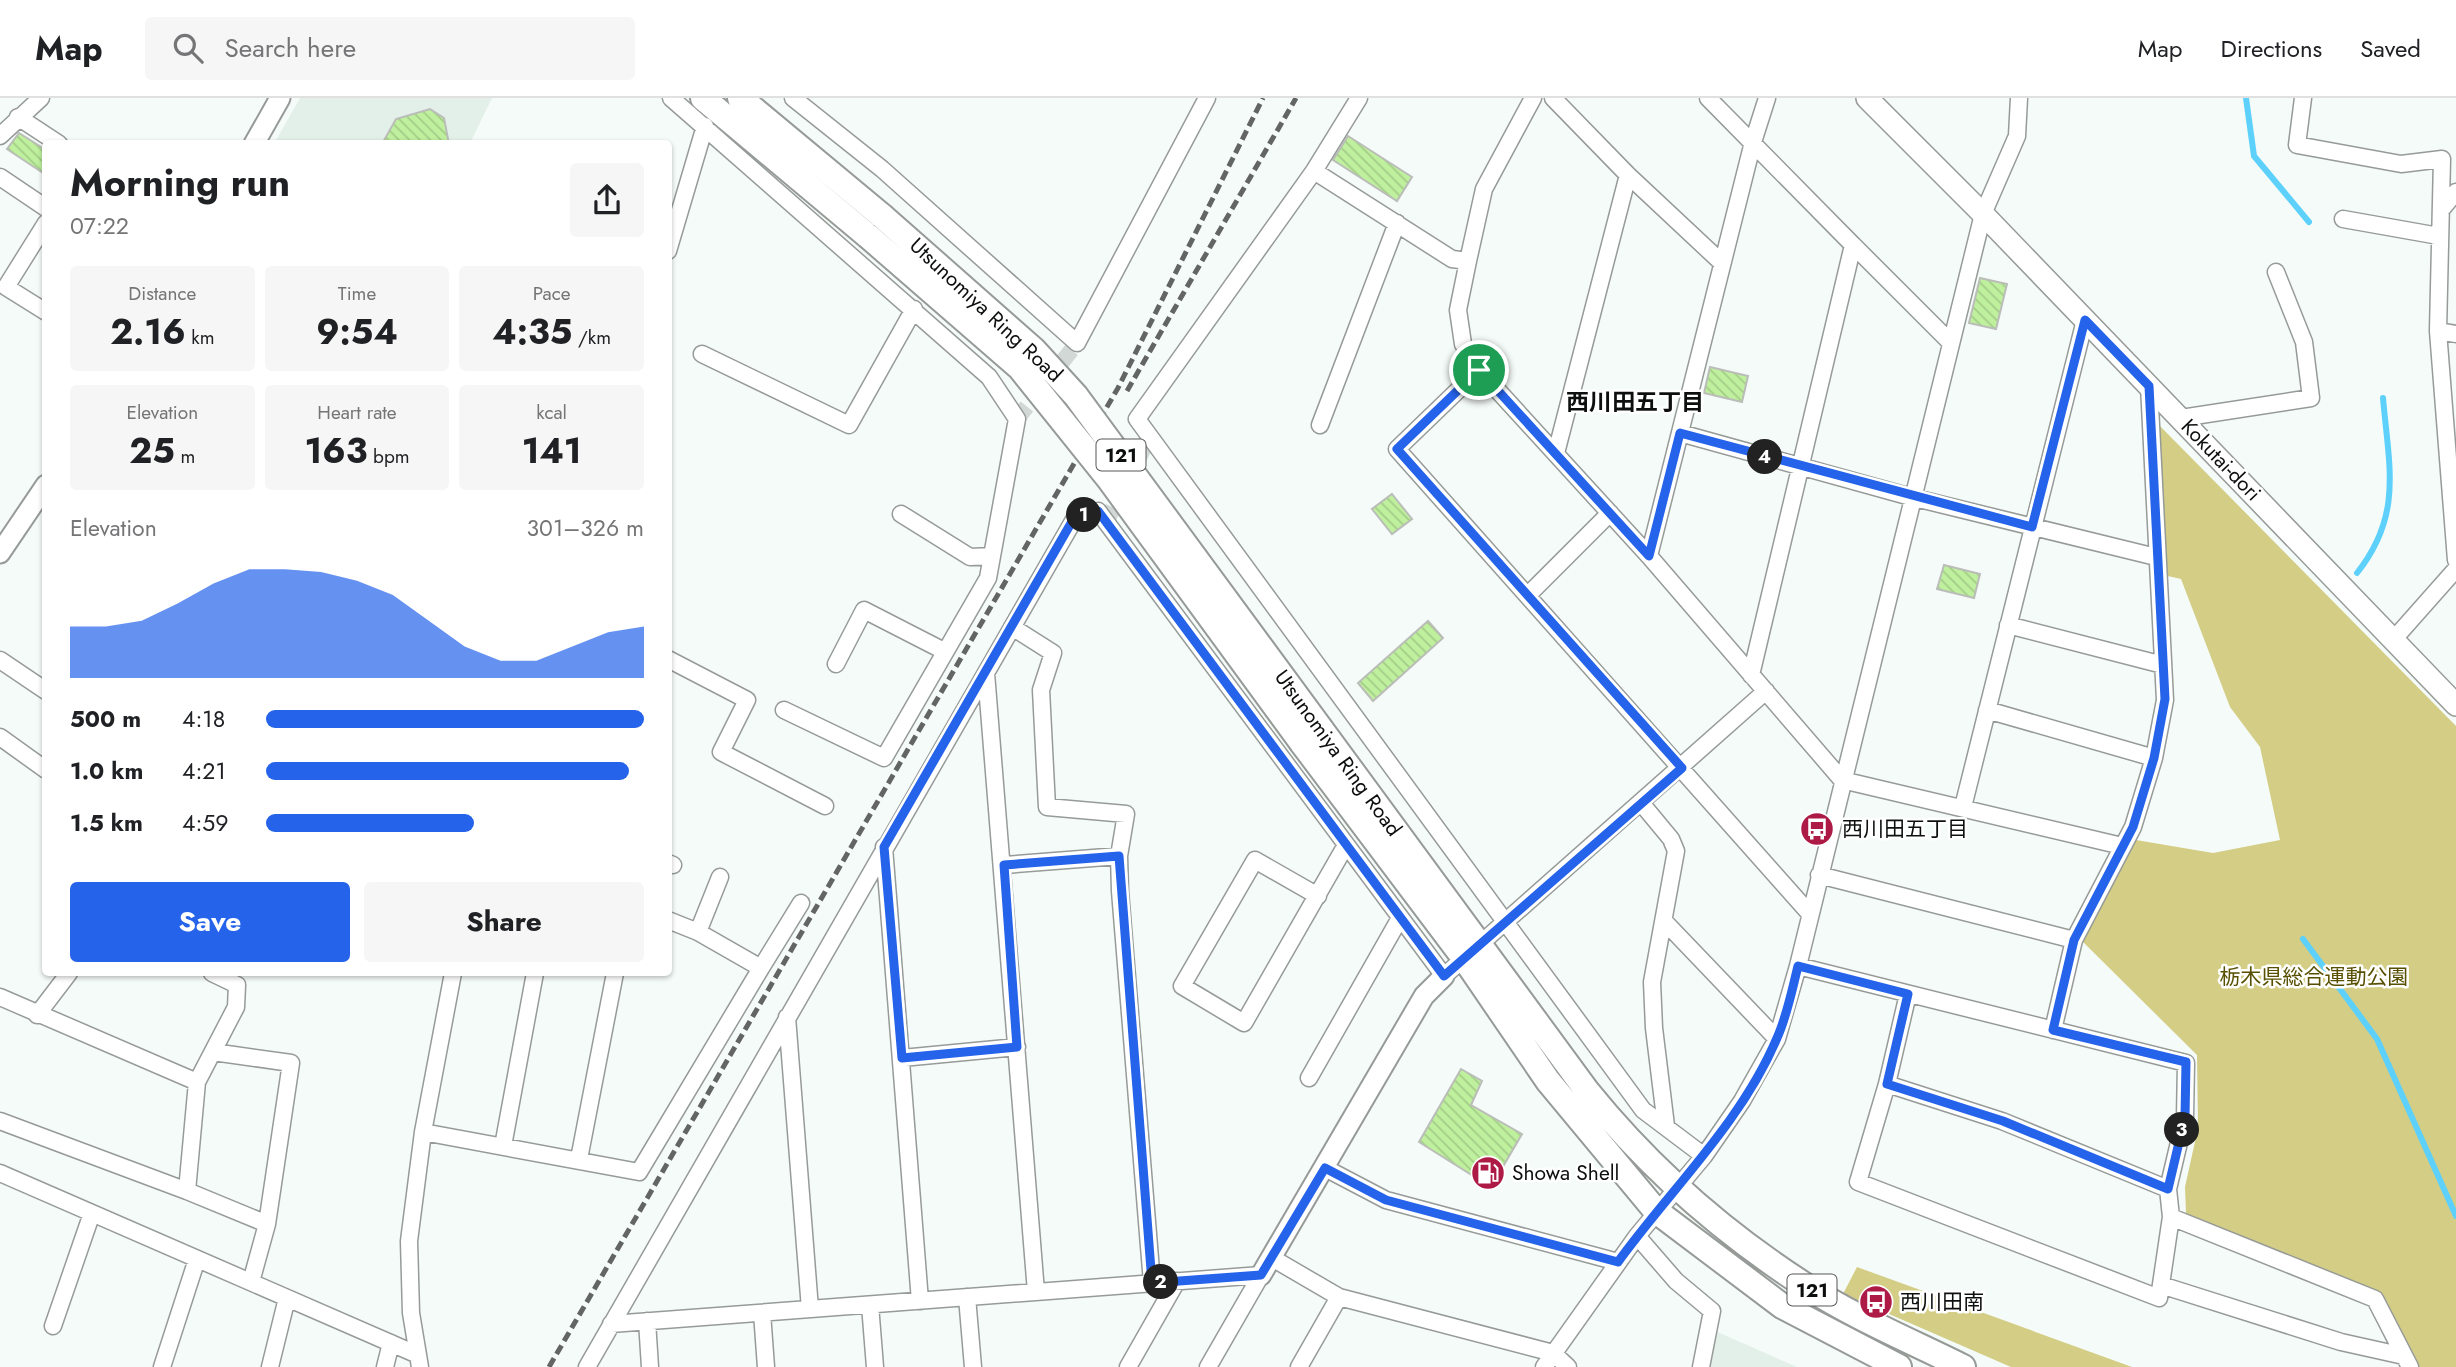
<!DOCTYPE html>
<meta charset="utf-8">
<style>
:root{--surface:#fff;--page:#f6f6f6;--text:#202124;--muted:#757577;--line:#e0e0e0;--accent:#2563eb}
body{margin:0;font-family:Jost,"Noto Sans JP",sans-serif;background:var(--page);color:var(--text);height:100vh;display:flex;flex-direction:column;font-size:26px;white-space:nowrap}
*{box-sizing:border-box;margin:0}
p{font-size:23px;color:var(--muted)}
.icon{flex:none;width:38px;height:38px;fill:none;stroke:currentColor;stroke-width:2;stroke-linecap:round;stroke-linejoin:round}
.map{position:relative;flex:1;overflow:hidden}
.details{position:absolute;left:42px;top:42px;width:630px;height:836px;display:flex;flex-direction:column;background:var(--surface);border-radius:7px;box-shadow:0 2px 5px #0004}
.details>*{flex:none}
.pin{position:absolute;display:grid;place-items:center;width:60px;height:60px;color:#fff;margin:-30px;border:4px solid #fff;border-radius:50%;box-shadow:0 2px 7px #0007}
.km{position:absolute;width:35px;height:35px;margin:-18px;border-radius:50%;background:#222;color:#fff;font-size:19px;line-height:35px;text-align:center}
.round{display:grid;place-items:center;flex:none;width:74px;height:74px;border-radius:7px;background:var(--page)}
.headline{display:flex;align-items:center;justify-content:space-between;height:119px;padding:0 28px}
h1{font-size:38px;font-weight:700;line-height:52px}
.figures{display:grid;grid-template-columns:repeat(3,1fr);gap:10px;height:119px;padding:7px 28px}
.figures div{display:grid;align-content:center;border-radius:7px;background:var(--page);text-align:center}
.figures b{font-size:35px;font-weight:700}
.figures small{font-size:19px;font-weight:400}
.figures p{font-size:19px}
.chart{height:196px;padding:14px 28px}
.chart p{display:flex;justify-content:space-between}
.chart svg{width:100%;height:126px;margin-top:7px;fill:var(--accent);opacity:.7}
.action{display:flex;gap:14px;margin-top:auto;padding:14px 28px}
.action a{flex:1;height:80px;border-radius:7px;background:var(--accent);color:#fff;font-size:28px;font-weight:700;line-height:80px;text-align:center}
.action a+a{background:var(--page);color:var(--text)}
ul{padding:0 28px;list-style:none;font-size:23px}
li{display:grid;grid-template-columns:112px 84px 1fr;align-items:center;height:52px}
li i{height:18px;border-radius:9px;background:var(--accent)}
header{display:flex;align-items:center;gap:42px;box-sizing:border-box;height:98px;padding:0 35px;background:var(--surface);border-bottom:2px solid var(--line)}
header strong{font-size:33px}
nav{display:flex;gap:38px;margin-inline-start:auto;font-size:24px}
.search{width:490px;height:63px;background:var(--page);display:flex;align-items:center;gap:18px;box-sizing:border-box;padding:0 24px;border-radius:7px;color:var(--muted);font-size:26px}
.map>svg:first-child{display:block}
.built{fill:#e3efe9}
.green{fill:#d4cd85}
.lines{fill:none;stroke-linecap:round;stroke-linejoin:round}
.stream{stroke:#5dd1fb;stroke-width:6}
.building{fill:url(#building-back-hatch);stroke:#babdb8;stroke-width:2}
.minor-tunnel{stroke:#d2d8d5;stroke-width:16;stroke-dasharray:16 8;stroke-linecap:butt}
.minor-casing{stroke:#969b98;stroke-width:19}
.tertiary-casing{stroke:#969b98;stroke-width:23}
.secondary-casing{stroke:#969b98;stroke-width:24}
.trunk-casing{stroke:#969b98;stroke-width:28}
.minor{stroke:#fff;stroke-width:16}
.tertiary{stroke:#fff;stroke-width:19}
.secondary{stroke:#fff;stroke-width:21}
.trunk{stroke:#fff;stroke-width:24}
.rail{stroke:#626563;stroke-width:5;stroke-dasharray:10 5;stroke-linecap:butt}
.trunk-bridge-casing{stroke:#969b98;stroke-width:28;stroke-linecap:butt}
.trunk-bridge{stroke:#fff;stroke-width:24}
.route-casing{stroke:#fff;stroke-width:14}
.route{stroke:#2563eb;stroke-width:9}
.labels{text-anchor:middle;stroke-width:5;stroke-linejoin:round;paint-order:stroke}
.shield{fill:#fff;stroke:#565756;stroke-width:2}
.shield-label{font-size:19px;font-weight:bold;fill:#0d0f0e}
.street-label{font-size:21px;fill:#0d0f0e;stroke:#fff}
.poi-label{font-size:21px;fill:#0d0f0e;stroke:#fff;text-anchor:start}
.park-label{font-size:21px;fill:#585000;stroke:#fff}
.neighbourhood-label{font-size:23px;font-weight:bold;fill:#0d0f0e;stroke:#fff}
</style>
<header>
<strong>Map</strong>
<div class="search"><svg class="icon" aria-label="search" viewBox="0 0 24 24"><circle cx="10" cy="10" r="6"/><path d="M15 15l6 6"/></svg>Search here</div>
<nav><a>Map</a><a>Directions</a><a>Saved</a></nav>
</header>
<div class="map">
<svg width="2456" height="1269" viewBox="0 0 2456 1269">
<defs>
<pattern id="building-back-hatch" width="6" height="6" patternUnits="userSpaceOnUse" patternTransform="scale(1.75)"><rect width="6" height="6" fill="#bff09e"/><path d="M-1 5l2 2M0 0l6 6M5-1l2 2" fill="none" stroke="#a3cd87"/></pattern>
</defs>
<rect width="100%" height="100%" fill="#f5fbf8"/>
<!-- built -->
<path class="built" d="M300,0H492L470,45L274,46Z
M1715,1233L1797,1269H1708Z"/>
<!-- green -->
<path class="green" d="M2155,323L2456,628V1269H2415L2376,1196L2198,1124L2186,1115L2185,1089L2198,1030L2197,957L2080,841L2136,742L2213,755L2280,742L2260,649L2230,609L2181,481L2159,476Z
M1857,1169L2132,1269H2011L1843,1196Z"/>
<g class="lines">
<!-- stream -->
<path class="stream" d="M2246,0L2254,58L2309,124
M2357,475C2403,417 2389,369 2383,300
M2303,841L2377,941L2456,1118"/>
</g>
<!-- building -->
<path class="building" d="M430,11L444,20L449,46H382L396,21Z
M19,35L46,52V77L7,51Z
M1348,38L1412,79L1397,103L1333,62Z
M1980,180L2007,186L1996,231L1969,225Z
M1710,269L1748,278L1742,304L1704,295Z
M1392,396L1412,421L1392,436L1372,411Z
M1944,467L1980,476L1974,500L1937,491Z
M1428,523L1443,540L1373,603L1358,585Z
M1461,971L1482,983L1471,1007L1522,1036L1491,1089L1419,1044Z"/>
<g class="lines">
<!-- minor-tunnel -->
<path class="minor-tunnel" d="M1017,321L1077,245
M1106,424L1150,338"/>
<!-- minor casing -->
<g class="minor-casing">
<path id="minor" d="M671,0L989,279L1017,321L988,480L884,660L784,612
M793,0L882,71L1077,245L1207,0
M1359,0L1314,73L1137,321L1643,1012L1704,1058
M1533,0L1484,91L1468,163L1458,212L1463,246L1479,272L1649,458L1842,682L2122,748
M1553,0L1628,77L1556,355
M1708,0L1853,147L1751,577
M2303,0L2297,47L2401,66L2442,61L2438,233
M18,19L59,46
M0,38L41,0
M1314,73L1452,161L1468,163
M1628,77L1722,165
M0,79L46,110
M2441,112L2456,94
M2343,121L2439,138
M46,125L6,189L46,214
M1853,147L1950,244
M668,153L705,28
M2456,236L2438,233L2456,462
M702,256L849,327L914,211
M1479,272L1397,351L1810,816
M2181,320L2311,300L2304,244L2276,174
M1320,327L1397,125
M1680,335L1911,399L2156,459
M901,416L970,459L992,458
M1649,458L1753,44L1767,0
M1528,497L1610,415
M2008,527L2163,567
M1012,529L1053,555L1041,592L1047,709L1126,716L1119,758L1120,793L1152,1185
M2394,541L2456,471
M668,561L747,602L721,654L825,708
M0,562L46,593
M836,566L864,512L944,553
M986,575L1036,1194
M1987,612L2154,660
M0,639L46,672
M1642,706L1671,741L1676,753L1652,884L1654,930L1666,1028
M1963,709L2085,222
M884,749L920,1203
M668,765L673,767
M1004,767L1119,758
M1819,777L2074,842
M1318,798L1255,762L1182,888L1244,925L1346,747
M1664,823L1777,941
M698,834L720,779
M1798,868L2186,965L2185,1019L2168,1091L2171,1119L2159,1200L1858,1084L1887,986L1908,896
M761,870L801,805
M0,899L197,984L236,909L237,887L212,875
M37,917L69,875
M787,919L810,1211
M2053,932L2074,842L2133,729L2154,660L2165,602L2149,288
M213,954L291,965L267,1126L251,1184
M902,960L1017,949
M1309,980L1400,820
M1887,986L2002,1023L2168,1091
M0,1023L187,1093L197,984
M423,1034L639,1074L761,870L698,834L668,822
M503,1048L535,875
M579,1061L615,875
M1325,1070L1386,1102L1618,1164
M0,1075L418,1257
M187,1093L267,1126
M2171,1119L2375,1201L2410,1269
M1637,1138L1676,1183L1712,1213L1701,1269
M1272,1160L1339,1199L1553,1255L1568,1269
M2161,1187L2341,1244L2404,1258
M967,1199L973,1269
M870,1207L875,1269
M762,1215L766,1269
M647,1223L650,1269
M611,1226L1261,1177
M53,1228L92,1115
M162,1269L197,1161
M270,1269L287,1200
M385,1269L391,1245
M420,1269L411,1215L409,1143L423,1034L453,875
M587,1269L1075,420L1098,413L1444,878L1766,593
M1128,1269L1177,1183
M1208,1269L1261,1177
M1299,1269L1339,1199
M1544,1269L1637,1138L1704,1058L1742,1003L1777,941L1798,868L1983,116L2017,38L2019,0"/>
</g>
<!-- tertiary casing -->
<g class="tertiary-casing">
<path id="tertiary" d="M254,46L280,0
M0,455L46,387
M1261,1177L1424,898L1444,878"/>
</g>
<!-- secondary casing -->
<g class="secondary-casing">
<path id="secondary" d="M1867,0L1983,116L2456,607"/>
</g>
<!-- trunk casing -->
<g class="trunk-casing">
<path id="trunk" d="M703,0L868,138
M740,0L882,118
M1321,631L1587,993C1650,1071 1722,1134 1806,1188C1855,1220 1911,1243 1963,1269
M1302,645L1464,860L1548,983L1656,1113L1782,1208L1899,1269"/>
</g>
<!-- minor -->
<use href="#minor" class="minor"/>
<!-- tertiary -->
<use href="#tertiary" class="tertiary"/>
<!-- secondary -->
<use href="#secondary" class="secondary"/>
<!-- trunk -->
<use href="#trunk" class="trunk"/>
<!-- rail -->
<path class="rail" d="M1127,293L1296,0
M549,1269L1118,290L1263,0"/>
<!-- trunk-bridge casing -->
<g class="trunk-bridge-casing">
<path id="trunk-bridge" d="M882,118L1034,252L1076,298L1321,631
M868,138L1020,270L1109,381L1302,645"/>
</g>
<!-- trunk-bridge -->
<use href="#trunk-bridge" class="trunk-bridge"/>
</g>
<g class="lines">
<!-- route casing -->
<g class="route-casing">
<path id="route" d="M2085,222L2149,288L2165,601L2154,660L2133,729L2074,842L2053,932L2186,964L2185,1019L2168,1091L2003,1023L1887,986L1908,896L1798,868C1792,892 1787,918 1777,940C1741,1025 1671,1091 1618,1164L1386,1102L1325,1070L1261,1177L1152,1185L1119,758L1004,767L1017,949L902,960L884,749L1074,420L1098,413L1444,878L1682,670L1397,351L1479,272L1649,458L1680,335L2032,429Z"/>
</g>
<!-- route -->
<use href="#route" class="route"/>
</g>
<!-- icons -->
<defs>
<g id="bus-disc" transform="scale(1.75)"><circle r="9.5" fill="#ad1a45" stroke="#fff"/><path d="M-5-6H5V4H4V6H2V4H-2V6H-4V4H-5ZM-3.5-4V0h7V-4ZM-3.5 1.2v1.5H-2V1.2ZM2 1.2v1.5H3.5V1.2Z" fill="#fff"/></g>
<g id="fuel-disc" transform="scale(1.75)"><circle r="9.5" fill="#ad1a45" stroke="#fff"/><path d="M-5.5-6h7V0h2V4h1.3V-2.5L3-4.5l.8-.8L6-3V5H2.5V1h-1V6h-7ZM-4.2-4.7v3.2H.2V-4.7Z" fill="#fff"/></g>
</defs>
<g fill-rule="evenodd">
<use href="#bus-disc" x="1817" y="731"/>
<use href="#fuel-disc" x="1488" y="1075"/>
<use href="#bus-disc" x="1876" y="1204"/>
</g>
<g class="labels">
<!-- shield labels -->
<g class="shield">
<rect x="1096.5" y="341.5" width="49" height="31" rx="5"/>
<rect x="1787.5" y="1176.5" width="49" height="31" rx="5"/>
</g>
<g class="shield-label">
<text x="1121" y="364">121</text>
<text x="1812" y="1199">121</text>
</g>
<!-- street labels -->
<g class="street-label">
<text transform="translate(986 212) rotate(43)" y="7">Utsunomiya Ring Road</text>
<text transform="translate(2221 362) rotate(46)" y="7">Kokutai-dori</text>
<text transform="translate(1338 655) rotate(54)" y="7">Utsunomiya Ring Road</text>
</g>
<!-- poi labels -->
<g class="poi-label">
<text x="1842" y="738">西川田五丁目</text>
<text x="1512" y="1082">Showa Shell</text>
<text x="1900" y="1211">西川田南</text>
</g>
<!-- park labels -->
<g class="park-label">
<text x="2314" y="886">栃木県総合運動公園</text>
</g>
<!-- neighbourhood labels -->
<g class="neighbourhood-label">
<text x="1635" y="312">西川田五丁目</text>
</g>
</g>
</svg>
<div class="pin" style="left:1479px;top:272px;background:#1e9e55"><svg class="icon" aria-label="arrive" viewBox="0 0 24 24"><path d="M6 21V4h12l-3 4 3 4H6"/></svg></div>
<b class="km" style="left:1084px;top:417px">1</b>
<b class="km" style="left:1161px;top:1184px">2</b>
<b class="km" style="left:2182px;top:1032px">3</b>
<b class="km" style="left:1765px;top:359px">4</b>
<section class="details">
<div class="headline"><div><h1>Morning run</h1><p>07:22</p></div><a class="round"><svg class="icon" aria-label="share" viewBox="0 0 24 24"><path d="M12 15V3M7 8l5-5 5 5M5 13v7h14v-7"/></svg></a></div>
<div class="figures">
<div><p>Distance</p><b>2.16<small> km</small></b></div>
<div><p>Time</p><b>9:54</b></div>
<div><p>Pace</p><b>4:35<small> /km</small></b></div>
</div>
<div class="figures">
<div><p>Elevation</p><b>25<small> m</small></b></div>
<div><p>Heart rate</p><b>163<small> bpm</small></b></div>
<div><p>kcal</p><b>141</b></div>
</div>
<div class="chart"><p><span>Elevation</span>301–326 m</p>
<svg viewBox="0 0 160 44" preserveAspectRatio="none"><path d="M0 44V26L10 26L20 24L30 18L40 11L50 6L60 6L70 7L80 10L90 15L100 24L110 33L120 38L130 38L140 33L150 28L160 26V44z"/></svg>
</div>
<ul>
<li><b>500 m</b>4:18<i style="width:100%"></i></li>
<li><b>1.0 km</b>4:21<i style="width:96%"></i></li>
<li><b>1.5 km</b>4:59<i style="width:55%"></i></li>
</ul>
<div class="action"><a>Save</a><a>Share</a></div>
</section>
</div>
